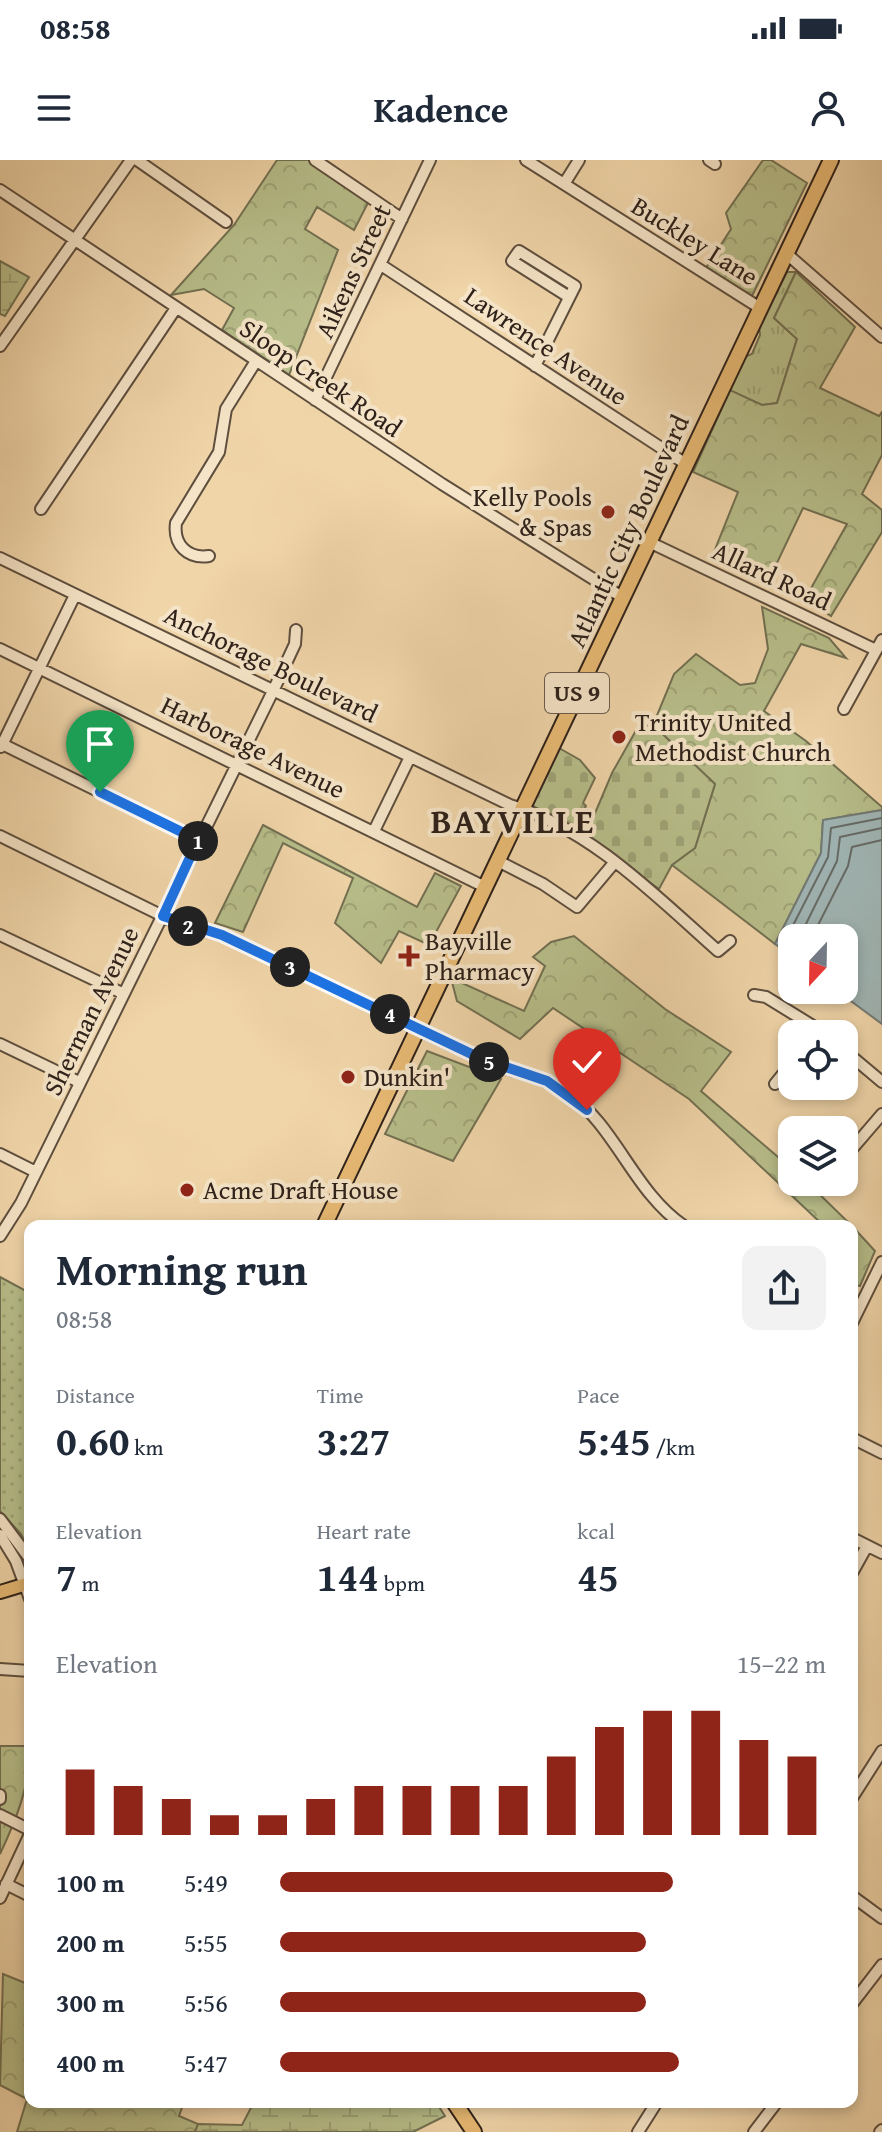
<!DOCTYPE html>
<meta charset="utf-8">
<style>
:root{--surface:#fff;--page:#f2f2f3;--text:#1f2937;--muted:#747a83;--accent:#8f2418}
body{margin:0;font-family:"Gentium Book Plus",serif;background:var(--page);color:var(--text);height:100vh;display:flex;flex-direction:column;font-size:30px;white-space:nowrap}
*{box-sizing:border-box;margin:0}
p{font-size:26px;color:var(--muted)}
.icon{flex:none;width:44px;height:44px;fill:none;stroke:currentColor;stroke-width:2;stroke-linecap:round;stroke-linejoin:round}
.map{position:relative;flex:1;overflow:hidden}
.sheet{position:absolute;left:24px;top:1060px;width:834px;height:888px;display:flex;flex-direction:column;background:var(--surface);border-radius:16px;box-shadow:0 4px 12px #0003}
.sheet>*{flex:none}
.needle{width:52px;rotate:202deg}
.controls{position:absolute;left:778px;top:764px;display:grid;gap:16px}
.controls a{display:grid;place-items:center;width:80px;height:80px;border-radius:16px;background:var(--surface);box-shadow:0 4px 12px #0003;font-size:40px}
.pin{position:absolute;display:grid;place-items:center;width:68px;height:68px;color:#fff;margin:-82px -34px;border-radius:50% 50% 50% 0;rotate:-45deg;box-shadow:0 0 8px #0007}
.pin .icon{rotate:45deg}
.km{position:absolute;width:40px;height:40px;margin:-20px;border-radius:50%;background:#222;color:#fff;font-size:22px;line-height:40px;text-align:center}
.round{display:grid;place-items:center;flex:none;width:84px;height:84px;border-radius:16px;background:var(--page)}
.overview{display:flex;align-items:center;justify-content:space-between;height:136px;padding:0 32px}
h1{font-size:44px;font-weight:700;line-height:60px}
.figures{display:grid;grid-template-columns:repeat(3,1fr);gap:12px;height:136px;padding:8px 32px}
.figures div{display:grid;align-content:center}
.figures b{font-size:40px;font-weight:700}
.figures small{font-size:22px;font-weight:400}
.figures p{font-size:22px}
.chart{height:224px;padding:16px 32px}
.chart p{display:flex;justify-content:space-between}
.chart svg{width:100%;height:144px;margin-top:8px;stroke:var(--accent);stroke-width:6}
ul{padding:0 32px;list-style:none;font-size:26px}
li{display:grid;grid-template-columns:128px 96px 1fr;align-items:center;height:60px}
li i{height:20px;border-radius:10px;background:var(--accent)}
.status{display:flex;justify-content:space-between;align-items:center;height:56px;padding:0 40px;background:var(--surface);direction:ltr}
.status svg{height:22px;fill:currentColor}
header{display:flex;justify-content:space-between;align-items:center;height:104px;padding:0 32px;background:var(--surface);font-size:36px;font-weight:700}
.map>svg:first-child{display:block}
.grass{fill:url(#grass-tufts);stroke:#727052;stroke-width:2}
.forest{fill:url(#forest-crowns);stroke:#727052;stroke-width:2}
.wetland{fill:url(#wetland-marsh);stroke:#727052;stroke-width:2}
.cemetery{fill:url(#cemetery-stones);stroke:#727052;stroke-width:2}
.park{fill:url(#park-dots);stroke:#727052;stroke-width:2}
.water{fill:#a0b5b4;stroke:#727a76;stroke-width:2}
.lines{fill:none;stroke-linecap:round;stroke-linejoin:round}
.shore{stroke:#676b67;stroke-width:2}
.minor-casing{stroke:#5e4e3e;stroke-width:14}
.major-casing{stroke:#2e211a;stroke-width:16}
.highway-casing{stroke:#2e211a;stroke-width:18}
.minor{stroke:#f5e4c7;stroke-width:10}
.major{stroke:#e8ba74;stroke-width:12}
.highway{stroke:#e8ba74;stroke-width:14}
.route-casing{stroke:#fff;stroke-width:16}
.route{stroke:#1a73e8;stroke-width:10}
.poi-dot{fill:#8f2418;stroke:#f5e4c7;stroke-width:3}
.labels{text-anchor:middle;stroke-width:8;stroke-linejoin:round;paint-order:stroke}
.shield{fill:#f5e4c7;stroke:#6a5c4e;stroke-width:2}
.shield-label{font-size:24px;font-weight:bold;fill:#2e211a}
.street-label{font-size:26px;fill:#2e211a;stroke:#f5e4c7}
.poi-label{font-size:26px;fill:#2e211a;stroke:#f5e4c7;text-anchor:start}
.district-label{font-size:34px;font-weight:bold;letter-spacing:2px;fill:#2e211a;stroke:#f5e4c7}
</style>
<div class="status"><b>08:58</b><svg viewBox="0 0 49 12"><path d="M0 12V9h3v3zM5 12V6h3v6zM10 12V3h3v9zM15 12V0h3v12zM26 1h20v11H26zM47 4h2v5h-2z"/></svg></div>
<header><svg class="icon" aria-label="menu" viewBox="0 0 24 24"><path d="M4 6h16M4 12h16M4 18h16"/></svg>Kadence<svg class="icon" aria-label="person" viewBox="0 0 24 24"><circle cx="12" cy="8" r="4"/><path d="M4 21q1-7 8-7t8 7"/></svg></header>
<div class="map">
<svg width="882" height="1972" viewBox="0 0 882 1972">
<defs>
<pattern id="grass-tufts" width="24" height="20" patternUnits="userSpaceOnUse" patternTransform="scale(2)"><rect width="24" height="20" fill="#b7be8a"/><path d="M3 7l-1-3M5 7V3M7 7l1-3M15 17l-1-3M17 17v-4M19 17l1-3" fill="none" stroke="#9ea376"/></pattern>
<pattern id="forest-crowns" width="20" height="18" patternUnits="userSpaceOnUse" patternTransform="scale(2)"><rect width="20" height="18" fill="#b7be8a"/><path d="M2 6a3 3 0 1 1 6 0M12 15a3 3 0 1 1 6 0" fill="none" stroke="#9ea376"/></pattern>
<pattern id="wetland-marsh" width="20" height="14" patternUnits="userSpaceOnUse" patternTransform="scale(2)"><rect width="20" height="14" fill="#b7be8a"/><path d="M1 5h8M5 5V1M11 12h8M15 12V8" fill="none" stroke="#9ea376"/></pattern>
<pattern id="cemetery-stones" width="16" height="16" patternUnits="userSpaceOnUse" patternTransform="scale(2)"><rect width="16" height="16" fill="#b7be8a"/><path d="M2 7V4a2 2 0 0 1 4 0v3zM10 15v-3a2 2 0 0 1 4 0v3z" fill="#9ea376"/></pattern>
<pattern id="park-dots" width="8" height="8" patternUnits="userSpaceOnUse" patternTransform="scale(2)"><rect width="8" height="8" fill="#b7be8a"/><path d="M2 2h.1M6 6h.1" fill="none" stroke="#9ea376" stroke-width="1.8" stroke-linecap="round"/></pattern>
</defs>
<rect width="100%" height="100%" fill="#f0d5a9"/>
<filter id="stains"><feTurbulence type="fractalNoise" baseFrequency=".0025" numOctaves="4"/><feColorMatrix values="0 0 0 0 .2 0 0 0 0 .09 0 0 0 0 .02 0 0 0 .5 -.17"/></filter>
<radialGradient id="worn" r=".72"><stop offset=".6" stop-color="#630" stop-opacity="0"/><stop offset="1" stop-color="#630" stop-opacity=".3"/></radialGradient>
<!-- grass -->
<path class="grass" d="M787,112H796L774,158L797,179L777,243L762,245L730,231L700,296L744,197L752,194L760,175L759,166Z"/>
<!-- forest -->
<path class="forest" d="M277,0H317L371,37L354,70L317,47L305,69L338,90L289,215L222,170L234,148L204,129L171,135L234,65Z
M763,0H771L807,23L752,136L706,108L731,69L726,53Z
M796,112L855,167L820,228L879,256L882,252V295L862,334L882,350V372L831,456L805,439L847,364L803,348L767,424L712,397L738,332L693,312L730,230L762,245L777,243L797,179L774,158Z
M762,447L829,478L846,498L801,484L764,551L806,581L882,647V650L823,660L821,693L775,784L672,705L695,688L715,624L653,565L674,514L696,494L740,525L755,523L768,489Z
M263,665L417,747L435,713L461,726L429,785L399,771L381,803L335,763L353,718L283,683L243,772L215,763Z
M574,776L665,849L731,892L701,931L792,1009V1022H807L852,1066H824L689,939L553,848L520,879L457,841L451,818L524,851L545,806L533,797L551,782Z
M427,891L501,919L453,1001L385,974Z
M852,1066L875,1091L860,1126L852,1124Z
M0,1586H30C30,1625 17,1658 0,1694Z
M3,1814L30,1825V1942H184L179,1956L198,1964L195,1972H17L27,1939L0,1925Z"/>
<!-- wetland -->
<path class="wetland" d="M0,101L29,117L5,156L0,154Z
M254,1942H436L445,1956L413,1972H195L198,1964L242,1965Z"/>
<!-- cemetery -->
<path class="cemetery" d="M653,565L715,624L695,688L672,705L659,729L585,677L612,613L638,567Z
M559,588L580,600L595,618L583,643L586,646L575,669L535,649L532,643Z"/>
<!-- park -->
<path class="park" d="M0,1117L30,1133V1391L21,1374L0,1351Z"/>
<!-- water -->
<path class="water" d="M882,650V864L836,830H844V778H792V797L775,784L821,693L823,660Z"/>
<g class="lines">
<!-- shore -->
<path class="shore" d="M799,778L837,701L840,677L882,668
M815,778L814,773L848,706L852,687L882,680
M792,787L786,779L828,697L831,668L882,658"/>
<!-- minor casing -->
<g class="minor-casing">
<path id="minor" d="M137,0L226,62
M315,0L402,59
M526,0L760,148
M709,0L715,4
M564,24L579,0
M0,30L442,324L622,437
M787,94L882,177
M381,105L686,304
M0,186L131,0
M535,206L575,126L519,91L512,101L569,137
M315,240L430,0
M41,349L176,148
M649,382L876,490
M209,396C188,399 173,385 176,363L219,292L226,249L256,201
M0,398L510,645C590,668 657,737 718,791L730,781
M0,489L485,727
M844,549L882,480
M0,583L198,680
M1,587L75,435
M374,671L410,597
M0,676L177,763L222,775C308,815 393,859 479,898C509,912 542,915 569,934C616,967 634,1032 684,1066
M498,701L543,724L577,747L614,703
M0,775L122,833
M754,835L766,837L826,874
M0,884L79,922
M844,890L882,922
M775,924L792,903
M852,989L882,954
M0,994L36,1012
M0,1076L21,1043L274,529L295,484L296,470
M852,1163L882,1102
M852,1278L882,1293
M0,1359L30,1399
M0,1375L16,1401L30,1439
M852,1378L882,1393
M852,1413L867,1386
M0,1509L30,1511
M0,1635V1639
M852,1638L882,1591
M0,1655L30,1670
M6,1724L30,1736
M852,1736L882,1758
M0,1738L30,1674
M852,1844L882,1805
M638,1972L657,1942
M754,1972L777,1942
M880,1972L882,1970"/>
</g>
<!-- major casing -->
<g class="major-casing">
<path id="major" d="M0,1432L30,1423"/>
</g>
<!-- highway casing -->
<g class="highway-casing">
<path id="highway" d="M324,1066L831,0
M454,1942L474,1972"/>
</g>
<!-- minor -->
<use href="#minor" class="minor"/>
<!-- major -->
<use href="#major" class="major"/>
<!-- highway -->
<use href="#highway" class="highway"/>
</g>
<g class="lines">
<!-- route casing -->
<g class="route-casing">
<path id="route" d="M100,632L198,680L163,756L222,775L482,899L547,921L587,950"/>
</g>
<!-- route -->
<use href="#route" class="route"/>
</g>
<!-- markers -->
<g class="poi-dot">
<circle cx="608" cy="352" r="8"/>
<circle cx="619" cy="577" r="8"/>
<path d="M405 784h8v8h8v8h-8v8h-8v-8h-8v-8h8z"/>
<circle cx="348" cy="917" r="8"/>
<circle cx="187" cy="1030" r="8"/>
</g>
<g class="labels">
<!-- shield labels -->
<rect class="shield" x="545" y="513" width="64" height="40" rx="6"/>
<g class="shield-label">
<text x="577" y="541">US 9</text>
</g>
<!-- street labels -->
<g class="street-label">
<text transform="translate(695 81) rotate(32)" y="9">Buckley Lane</text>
<text transform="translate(353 111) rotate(-65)" y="9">Aikens Street</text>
<text transform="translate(546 186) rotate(34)" y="9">Lawrence Avenue</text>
<text transform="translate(321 218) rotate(34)" y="9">Sloop Creek Road</text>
<text transform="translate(628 371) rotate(-65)" y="9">Atlantic City Boulevard</text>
<text transform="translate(772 416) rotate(25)" y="9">Allard Road</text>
<text transform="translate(271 504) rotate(26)" y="9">Anchorage Boulevard</text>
<text transform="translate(253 587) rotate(26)" y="9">Harborage Avenue</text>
<text transform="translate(91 851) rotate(-64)" y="9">Sherman Avenue</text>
</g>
<!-- poi labels -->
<g class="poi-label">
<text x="592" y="346" text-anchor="end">Kelly Pools<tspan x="592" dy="30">&amp; Spas</tspan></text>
<text x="635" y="571">Trinity United<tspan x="635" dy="30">Methodist Church</tspan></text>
<text x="425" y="790">Bayville<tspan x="425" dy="30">Pharmacy</tspan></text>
<text x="364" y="926">Dunkin'</text>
<text x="203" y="1039">Acme Draft House</text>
</g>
<!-- district labels -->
<g class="district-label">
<text x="513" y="673">BAYVILLE</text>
</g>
</g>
<rect width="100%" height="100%" filter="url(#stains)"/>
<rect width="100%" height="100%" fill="url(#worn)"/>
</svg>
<div class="controls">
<a><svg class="needle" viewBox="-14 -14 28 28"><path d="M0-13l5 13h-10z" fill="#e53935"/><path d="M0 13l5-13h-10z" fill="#747a83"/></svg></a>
<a><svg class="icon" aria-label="locate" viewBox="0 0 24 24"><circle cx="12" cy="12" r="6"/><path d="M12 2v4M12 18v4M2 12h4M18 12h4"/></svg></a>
<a><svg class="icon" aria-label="layers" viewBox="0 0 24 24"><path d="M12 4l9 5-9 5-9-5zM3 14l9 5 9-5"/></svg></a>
</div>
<div class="pin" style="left:100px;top:632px;background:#1e9e55"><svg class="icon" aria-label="arrive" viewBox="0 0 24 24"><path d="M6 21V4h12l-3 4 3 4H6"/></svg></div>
<div class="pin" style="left:587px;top:950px;background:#d93025"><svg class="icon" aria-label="check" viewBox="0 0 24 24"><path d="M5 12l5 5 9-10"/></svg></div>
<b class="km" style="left:198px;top:681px">1</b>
<b class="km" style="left:188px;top:766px">2</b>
<b class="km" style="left:290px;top:807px">3</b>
<b class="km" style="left:390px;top:854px">4</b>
<b class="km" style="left:489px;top:902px">5</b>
<section class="sheet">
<div class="overview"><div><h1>Morning run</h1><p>08:58</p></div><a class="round"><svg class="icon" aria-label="share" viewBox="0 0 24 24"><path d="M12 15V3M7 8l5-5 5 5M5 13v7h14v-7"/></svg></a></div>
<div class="figures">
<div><p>Distance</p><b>0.60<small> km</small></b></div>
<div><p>Time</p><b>3:27</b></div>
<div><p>Pace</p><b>5:45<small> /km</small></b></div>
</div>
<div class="figures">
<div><p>Elevation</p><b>7<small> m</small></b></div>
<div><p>Heart rate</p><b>144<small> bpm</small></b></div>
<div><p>kcal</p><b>45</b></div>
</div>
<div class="chart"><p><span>Elevation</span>15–22 m</p>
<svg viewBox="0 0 160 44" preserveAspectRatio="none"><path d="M5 44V24M15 44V29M25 44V33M35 44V38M45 44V38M55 44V33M65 44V29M75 44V29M85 44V29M95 44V29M105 44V20M115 44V11M125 44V6M135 44V6M145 44V15M155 44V20"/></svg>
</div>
<ul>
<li><b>100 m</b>5:49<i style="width:72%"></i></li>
<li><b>200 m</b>5:55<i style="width:67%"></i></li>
<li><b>300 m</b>5:56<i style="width:67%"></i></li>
<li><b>400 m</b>5:47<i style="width:73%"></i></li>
</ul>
</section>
</div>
